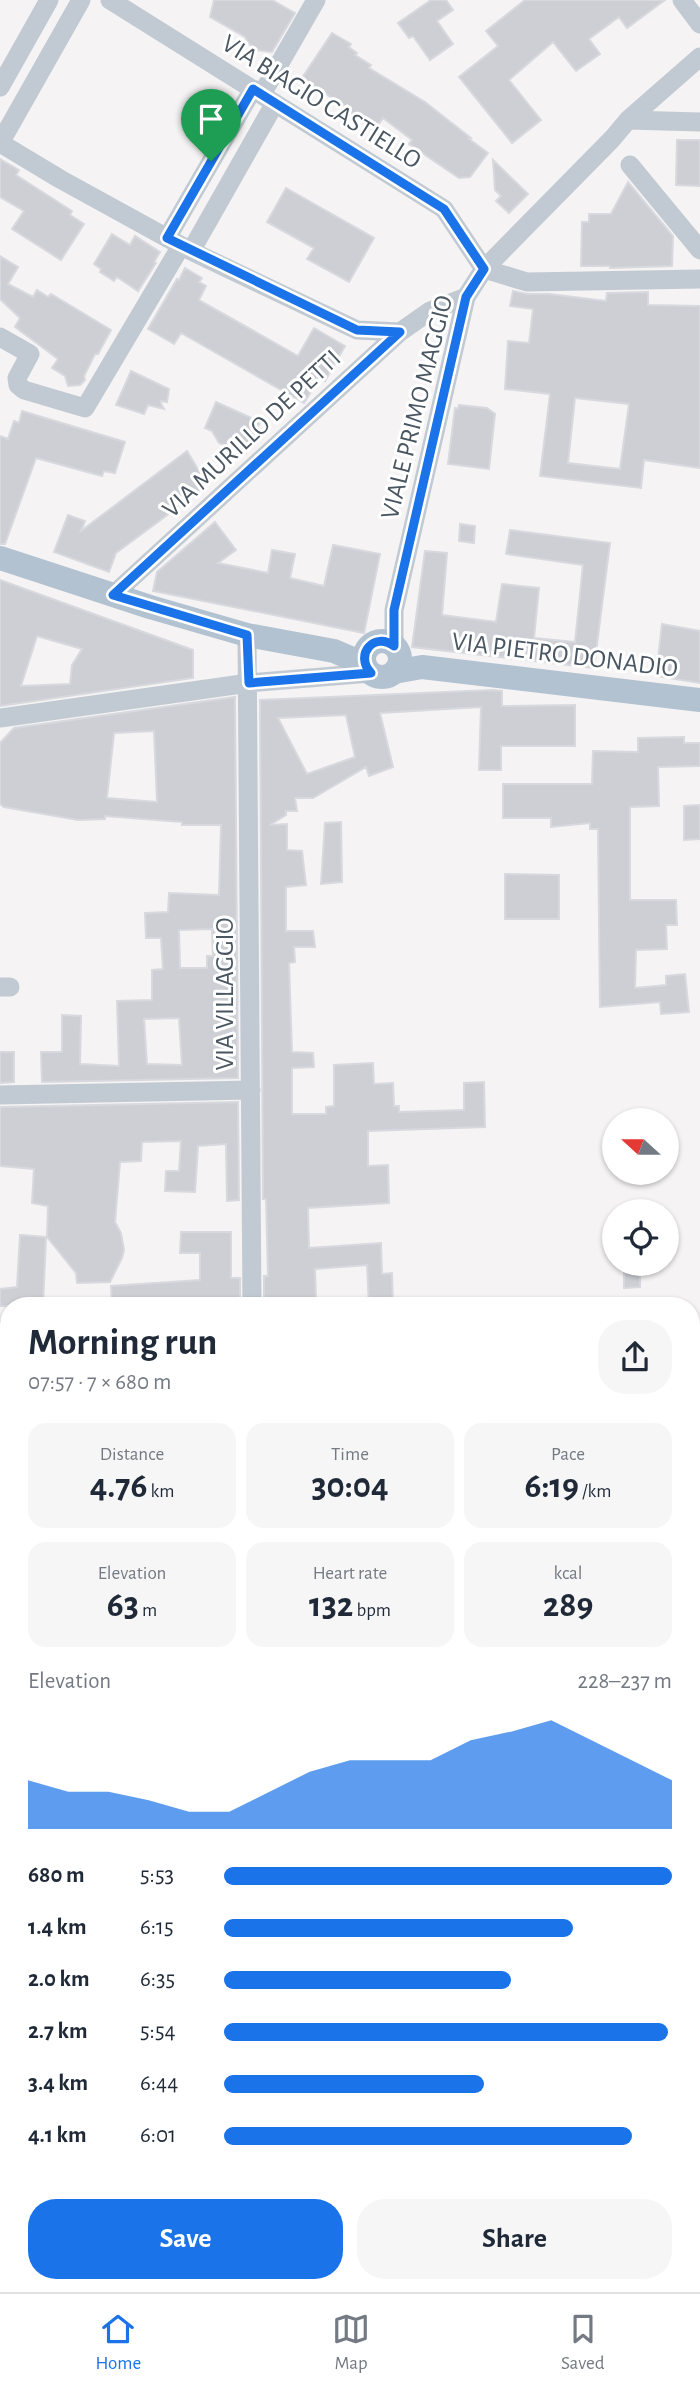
<!DOCTYPE html>
<meta charset="utf-8">
<style>
:root{--surface:#fff;--page:#f6f6f7;--text:#1f2937;--muted:#747a83;--line:#e0e1e3;--accent:#1a73e8}
body{margin:0;font-family:"Alegreya Sans",sans-serif;background:var(--page);color:var(--text);height:100vh;display:flex;flex-direction:column;font-size:26px;white-space:nowrap}
*{box-sizing:border-box;margin:0}
p{font-size:23px;color:var(--muted)}
.icon{flex:none;width:38px;height:38px;fill:none;stroke:currentColor;stroke-width:2;stroke-linecap:round;stroke-linejoin:round}
.map{position:relative;flex:1;overflow:hidden}
.drawer{position:absolute;left:0px;top:1297px;width:700px;height:996px;display:flex;flex-direction:column;background:var(--surface);border-radius:28px 28px 0 0;box-shadow:0 2px 5px #0004}
.drawer>*{flex:none}
.needle{width:46px;rotate:291deg}
.controls{position:absolute;left:602px;top:1108px;display:grid;gap:14px}
.controls a{display:grid;place-items:center;width:77px;height:77px;border-radius:50%;background:var(--surface);box-shadow:0 2px 5px #0004;font-size:35px}
.pin{position:absolute;display:grid;place-items:center;width:60px;height:60px;color:#fff;margin:-72px -30px;border-radius:50% 50% 50% 0;rotate:-45deg;box-shadow:0 0 7px #0007}
.pin .icon{rotate:45deg}
.round{display:grid;place-items:center;flex:none;width:74px;height:74px;border-radius:28px;background:var(--page)}
.overview{display:flex;align-items:center;justify-content:space-between;height:119px;padding:0 28px}
h1{font-size:38px;font-weight:600;line-height:52px}
.figures{display:grid;grid-template-columns:repeat(3,1fr);gap:10px;height:119px;padding:7px 28px}
.figures div{display:grid;align-content:center;border-radius:18px;background:var(--page);text-align:center}
.figures b{font-size:35px;font-weight:600}
.figures small{font-size:19px;font-weight:400}
.figures p{font-size:19px}
.chart{height:196px;padding:14px 28px}
.chart p{display:flex;justify-content:space-between}
.chart svg{width:100%;height:126px;margin-top:7px;fill:var(--accent);opacity:.7}
.primary-button{display:flex;gap:14px;margin-top:auto;padding:14px 28px}
.primary-button a{flex:1;height:80px;border-radius:28px;background:var(--accent);color:#fff;font-size:28px;font-weight:600;line-height:80px;text-align:center}
.primary-button a+a{background:var(--page);color:var(--text)}
ul{padding:0 28px;list-style:none;font-size:23px}
li{display:grid;grid-template-columns:112px 84px 1fr;align-items:center;height:52px}
li i{height:18px;border-radius:9px;background:var(--accent)}
.tab-bar{display:flex;justify-content:space-around;align-items:center;height:98px;border-top:2px solid var(--line);background:var(--surface);font-size:19px;color:var(--muted)}
.tab-bar a{display:grid;justify-items:center;gap:4px}
.tab-bar .current{color:var(--accent)}
.map>svg:first-child{display:block}
.building{fill:#cdcfd5;stroke:#d7d9de;stroke-width:2;fill-rule:evenodd}
.lines{fill:none;stroke-linecap:round;stroke-linejoin:round}
.minor{stroke:#c1cad2;stroke-width:19}
.major{stroke:#b3c2d1;stroke-width:24}
.route-casing{stroke:#fff;stroke-width:14}
.route{stroke:#1a73e8;stroke-width:9}
.labels{text-anchor:middle;stroke-width:6;stroke-linejoin:round;paint-order:stroke}
.street-label{font-size:26px;fill:#4a5661;stroke:#fff}
</style>
<div class="map">
<svg width="700" height="2292" viewBox="0 0 700 2292">
<rect width="100%" height="100%" fill="#f5f3f3"/>
<!-- building -->
<path class="building" d="M214,0H272L295,13L272,52L256,50L248,43L245,37L210,17Z
M431,0H446L453,10L437,21L453,44L430,60L413,36L409,38L398,23Z
M525,0H665L627,28L619,17L589,39L600,54L576,71L553,42L509,80L541,120L512,143L459,77L498,46L486,31Z
M332,33L351,44L349,47L357,53L355,55L371,65L369,68L425,102L471,138L469,139L488,153L470,177L459,178L409,144L412,140L383,118L376,128L354,118L349,111L317,87L315,89L300,81Z
M677,140H700V186L676,185Z
M0,159L19,170L16,175L72,211L70,215L84,224L61,260L12,229L24,211L0,197Z
M493,160L528,194L509,213L496,201L501,196L495,190Z
M628,182L673,236L672,266L610,268V266H581L582,222H589V214H611Z
M286,188L374,238L349,282L307,259L314,248L267,222Z
M112,234L130,245L135,236L160,252L154,262L156,263L138,291L117,277L114,281L100,272L101,269L94,264Z
M0,256L18,267L8,284L33,297L37,290L48,297L51,294L111,330L98,354H95L84,376L85,380L80,385L68,386L65,376L52,368L58,359L15,327L20,318L0,299Z
M185,268L202,278L199,282L206,286L199,300L298,356L314,328L345,346L325,381L320,378L304,403L181,333L174,344L148,329L177,279L179,280Z
M513,291L527,294H549L606,301L607,293L648,292V305L700,306V468L644,460L641,488L540,476L550,394L505,389L508,341L529,343L533,309L510,306ZM575,398L629,404L620,469L568,463Z
M131,371L169,389L167,402L161,401V404L164,409L148,405L144,414L116,405Z
M216,402L260,422L246,453L219,443L212,431L205,428Z
M459,405L487,408L495,414L489,469L448,464L455,408L458,409Z
M22,411L125,442L115,473L104,471L102,476L36,458L5,544H0V436L8,439L14,421L19,423Z
M187,451L205,481L197,486L201,490L116,553L109,572L54,552L68,515L85,521L81,531Z
M215,522L236,550L218,563L268,573L272,550L295,554L290,578L324,586L333,545L380,554L364,633L153,591L157,572Z
M460,524L475,526L474,543L459,541Z
M510,530L610,543L594,668L412,647L425,551L447,553L442,615L496,622L502,584L539,588L534,638L575,642L583,565L506,554Z
M0,580L193,650V678L0,706ZM37,636L82,649L72,665L70,684L21,686Z
M662,624L700,631V683L656,676Z
M492,690L502,691V706L575,705V746H501V770H479L481,707L380,713L393,767L369,776L366,767L313,798H295L297,811H286V815L270,825L287,824V850L302,851L306,885L286,887V931H313L315,947H294L295,962L289,963L292,1052L313,1053L314,1067L292,1068V1114H326V1107L334,1106V1065L373,1063L374,1084L393,1083L394,1106H399V1112L464,1110V1083L484,1082L485,1127L368,1131V1166L388,1165L389,1203L308,1208L309,1248L381,1243L382,1274L392,1273L393,1306H369L367,1265L315,1269L316,1300L303,1301V1306H264V1276H268L266,1199H263L260,700ZM346,715L355,757L307,774L278,718Z
M235,697L238,1078L42,1082L41,1052H62V1015L81,1016L80,1064L119,1066L117,1001L152,1000V970L163,969L161,938H146L145,913L168,912L169,893L219,895L221,825H182V822L105,816V819L78,820L4,807L0,804V743L14,728ZM154,731L157,802L107,798L114,733ZM212,929L213,956H207V968H180L179,930ZM179,1018L182,1065L147,1064L144,1019Z
M684,737V743H700V766L658,767L659,806L630,807V900H676L677,925H666L667,949L636,950L635,988L666,985V976L685,974L689,1012L661,1014L660,1002L600,1007L598,829H590V823L551,827V818H503V784H592L593,751L638,752V738Z
M700,805V839L684,840V806Z
M341,822L342,882L321,884L325,823Z
M505,874L559,875V919H505Z
M0,1052H14V1082L0,1083Z
M238,1102L239,1200L227,1201L226,1144L198,1146L195,1192L165,1191L166,1171H179L181,1141L142,1142L141,1161L120,1162L115,1222L121,1233L124,1250L122,1258L110,1282L77,1283L76,1273L47,1237L48,1206L32,1203L34,1169L0,1166V1107Z
M181,1232H231V1278H240V1306H112L111,1286L200,1280V1253H180Z
M20,1235L46,1237L43,1306H0V1289L17,1287Z
M624,1273H640V1287L624,1288Z"/>
<g class="lines">
<!-- minor -->
<path class="minor" d="M110,0L444,209L484,269L527,282L700,279
M682,0L700,24
M0,87L49,0
M262,94L316,0
M628,120L700,122
M0,143L60,179L191,251L357,330L400,332
M0,143L81,0
M630,165L700,250
M167,238L253,89
M191,251L275,103
M0,337L30,354L17,378L18,385L24,390L85,408L181,246
M113,595L400,332L430,311L466,297
M247,635L252,1306
M394,646V610L466,297L484,269L612,139L628,120L700,57
M0,718L249,683L371,673
M0,987H10
M0,1095L251,1090
M0,1329H9
M0,1684H9
M544,2284L547,2292
M664,2284L665,2292"/>
<!-- major -->
<path class="major" d="M0,558L150,607L247,635L334,651L364,664
M364 659a18 18 0 1 1 36 0a18 18 0 1 1-36 0Z
M394,672L422,667L700,700"/>
</g>
<g class="lines">
<!-- route casing -->
<g class="route-casing">
<path id="route" d="M253,89L444,209L484,269L466,297L394,610V646C374,631 354,655 371,673L249,683L247,635L113,595L400,332L357,330L167,238Z"/>
</g>
<!-- route -->
<use href="#route" class="route"/>
</g>
<g class="labels">
<!-- street labels -->
<g class="street-label">
<text transform="translate(322 101) rotate(32)" y="9">VIA BIAGIO CASTIELLO</text>
<text transform="translate(416 407) rotate(-76)" y="9">VIALE PRIMO MAGGIO</text>
<text transform="translate(251 433) rotate(-43)" y="9">VIA MURILLO DE PETTI</text>
<text transform="translate(565 654) rotate(7)" y="9">VIA PIETRO DONADIO</text>
<text transform="translate(224 994) rotate(-90)" y="9">VIA VILLAGGIO</text>
</g>
</g>
</svg>
<div class="controls">
<a><svg class="needle" viewBox="-14 -14 28 28"><path d="M0-13l5 13h-10z" fill="#e53935"/><path d="M0 13l5-13h-10z" fill="#747a83"/></svg></a>
<a><svg class="icon" aria-label="locate" viewBox="0 0 24 24"><circle cx="12" cy="12" r="6"/><path d="M12 2v4M12 18v4M2 12h4M18 12h4"/></svg></a>
</div>
<div class="pin" style="left:211px;top:161px;background:#1e9e55"><svg class="icon" aria-label="arrive" viewBox="0 0 24 24"><path d="M6 21V4h12l-3 4 3 4H6"/></svg></div>
<section class="drawer">
<div class="overview"><div><h1>Morning run</h1><p>07:57 · 7 × 680 m</p></div><a class="round"><svg class="icon" aria-label="share" viewBox="0 0 24 24"><path d="M12 15V3M7 8l5-5 5 5M5 13v7h14v-7"/></svg></a></div>
<div class="figures">
<div><p>Distance</p><b>4.76<small> km</small></b></div>
<div><p>Time</p><b>30:04</b></div>
<div><p>Pace</p><b>6:19<small> /km</small></b></div>
</div>
<div class="figures">
<div><p>Elevation</p><b>63<small> m</small></b></div>
<div><p>Heart rate</p><b>132<small> bpm</small></b></div>
<div><p>kcal</p><b>289</b></div>
</div>
<div class="chart"><p><span>Elevation</span>228–237 m</p>
<svg viewBox="0 0 160 44" preserveAspectRatio="none"><path d="M0 44V27L10 31L20 31L30 34L40 38L50 38L60 31L70 24L80 20L90 20L100 20L110 13L120 10L130 6L140 13L150 20L160 27V44z"/></svg>
</div>
<ul>
<li><b>680 m</b>5:53<i style="width:100%"></i></li>
<li><b>1.4 km</b>6:15<i style="width:78%"></i></li>
<li><b>2.0 km</b>6:35<i style="width:64%"></i></li>
<li><b>2.7 km</b>5:54<i style="width:99%"></i></li>
<li><b>3.4 km</b>6:44<i style="width:58%"></i></li>
<li><b>4.1 km</b>6:01<i style="width:91%"></i></li>
</ul>
<div class="primary-button"><a>Save</a><a>Share</a></div>
</section>
</div>
<nav class="tab-bar">
<a class="current"><svg class="icon" aria-label="home" viewBox="0 0 24 24"><path d="M3 11l9-7 9 7M6 9v11h12V9"/></svg>Home</a>
<a><svg class="icon" aria-label="map" viewBox="0 0 24 24"><path d="M3 6l6-2 6 2 6-2v14l-6 2-6-2-6 2zM9 4v14M15 6v14"/></svg>Map</a>
<a><svg class="icon" aria-label="saved" viewBox="0 0 24 24"><path d="M7 4h10v16l-5-4-5 4z"/></svg>Saved</a>
</nav>
